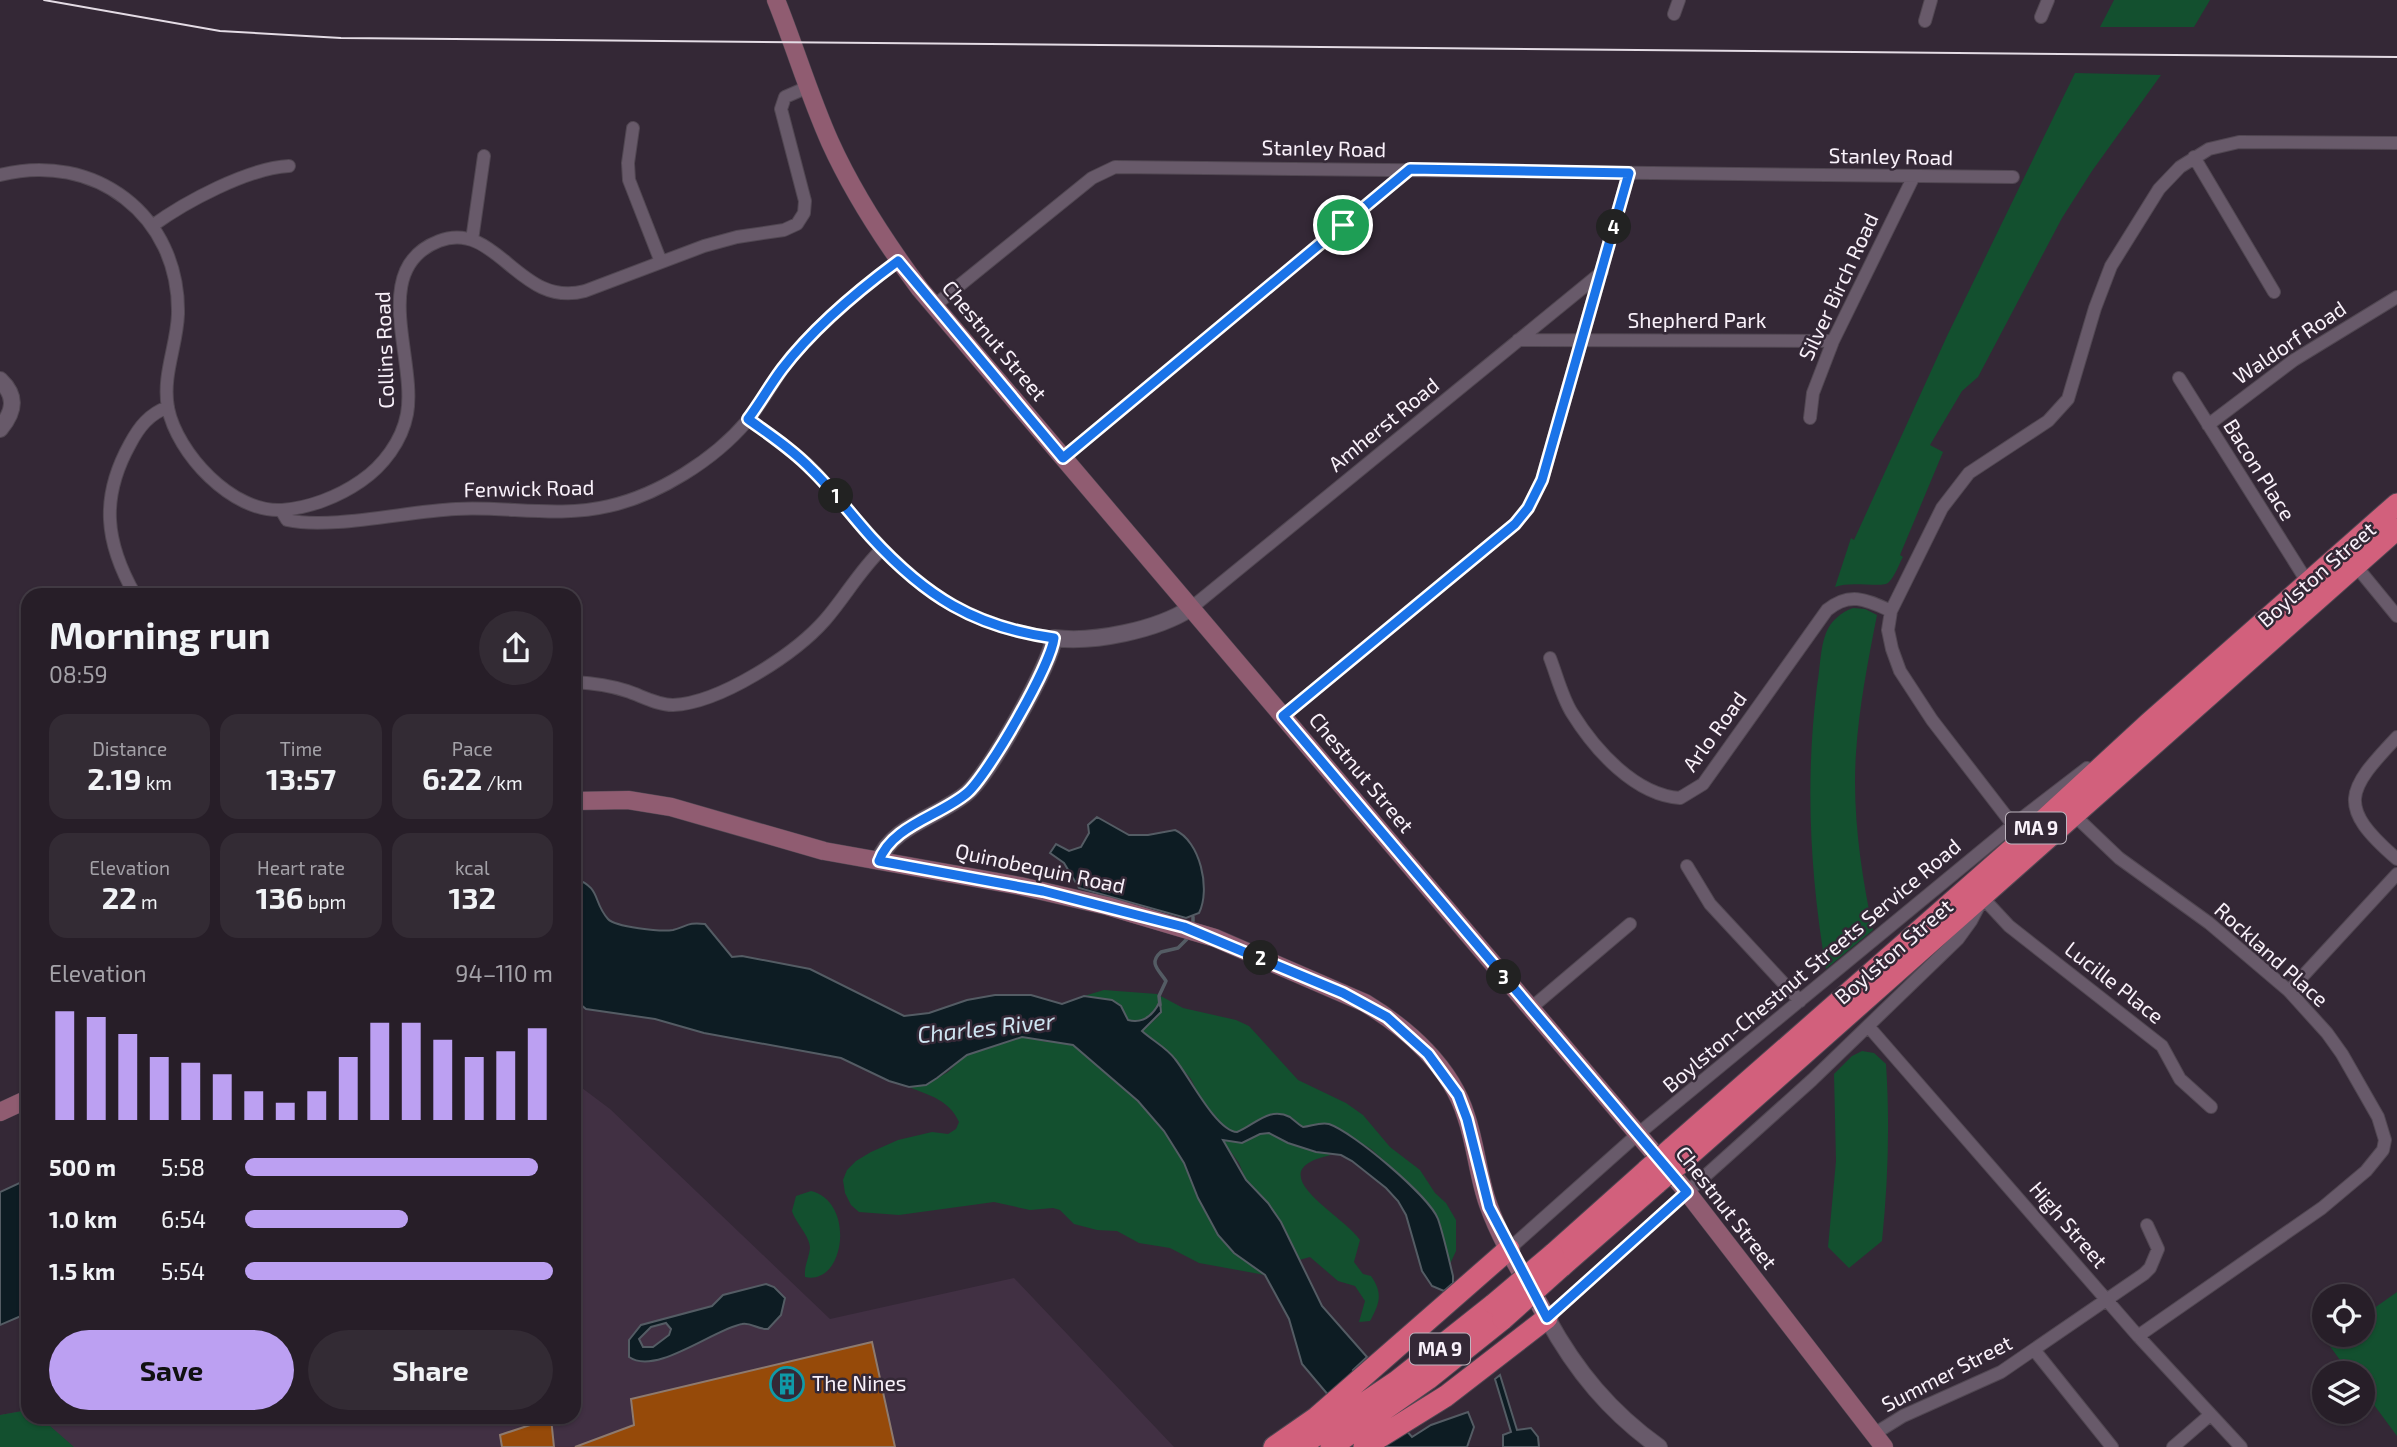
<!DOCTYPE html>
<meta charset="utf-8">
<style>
:root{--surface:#271e28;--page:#332b34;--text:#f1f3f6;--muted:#a4a2a8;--line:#433c45;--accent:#bca0f2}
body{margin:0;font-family:"Exo 2",sans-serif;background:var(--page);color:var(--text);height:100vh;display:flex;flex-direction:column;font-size:26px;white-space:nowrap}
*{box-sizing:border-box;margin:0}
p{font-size:23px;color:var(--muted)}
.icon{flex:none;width:38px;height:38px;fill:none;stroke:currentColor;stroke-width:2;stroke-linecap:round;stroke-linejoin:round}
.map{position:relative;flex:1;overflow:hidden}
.details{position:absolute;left:21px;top:588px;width:560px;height:836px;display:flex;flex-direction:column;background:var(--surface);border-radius:21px;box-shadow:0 2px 5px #0004,0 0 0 2px var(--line)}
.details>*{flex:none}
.controls{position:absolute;left:2312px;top:1284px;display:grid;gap:14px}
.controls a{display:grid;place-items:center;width:63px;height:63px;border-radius:50%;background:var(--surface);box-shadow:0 2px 5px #0004,0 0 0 2px var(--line);font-size:35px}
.pin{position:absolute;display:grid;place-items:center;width:60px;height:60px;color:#fff;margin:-30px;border:4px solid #fff;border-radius:50%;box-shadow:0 2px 7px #0007}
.km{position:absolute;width:35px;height:35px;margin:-18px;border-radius:50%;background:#222;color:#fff;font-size:19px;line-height:35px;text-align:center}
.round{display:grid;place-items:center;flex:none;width:74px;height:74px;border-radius:37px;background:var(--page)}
.summary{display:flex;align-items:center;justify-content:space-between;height:119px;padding:0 28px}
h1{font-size:38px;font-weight:700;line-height:52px}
.figures{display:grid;grid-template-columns:repeat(3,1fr);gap:10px;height:119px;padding:7px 28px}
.figures div{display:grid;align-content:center;border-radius:18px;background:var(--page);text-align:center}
.figures b{font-size:30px;font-weight:700}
.figures small{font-size:19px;font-weight:400}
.figures p{font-size:19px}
.chart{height:196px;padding:14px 28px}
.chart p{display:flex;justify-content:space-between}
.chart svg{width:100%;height:126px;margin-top:7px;stroke:var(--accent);stroke-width:6}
.primary-button{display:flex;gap:14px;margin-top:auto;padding:14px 28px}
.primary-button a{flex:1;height:80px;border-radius:42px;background:var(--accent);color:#111;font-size:28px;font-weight:700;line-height:80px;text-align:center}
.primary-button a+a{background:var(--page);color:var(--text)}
ul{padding:0 28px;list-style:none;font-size:23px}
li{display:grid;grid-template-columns:112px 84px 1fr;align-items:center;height:52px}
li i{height:18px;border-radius:9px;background:var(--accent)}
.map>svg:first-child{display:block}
.built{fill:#413043}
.green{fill:#13502f}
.water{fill:#0d1c23;stroke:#545c64;stroke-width:2;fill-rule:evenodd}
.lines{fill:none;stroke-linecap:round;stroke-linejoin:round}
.stream{stroke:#545c64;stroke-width:3.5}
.building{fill:#964a09;stroke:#8e7a6e;stroke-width:2}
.minor-casing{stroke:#514752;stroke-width:14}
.tertiary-casing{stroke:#514752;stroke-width:18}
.secondary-casing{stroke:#514752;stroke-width:19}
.trunk-casing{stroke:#514752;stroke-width:23}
.minor{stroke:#685a6a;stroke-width:12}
.tertiary{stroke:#685a6a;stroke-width:16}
.secondary{stroke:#905c71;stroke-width:18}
.trunk{stroke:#d2607c;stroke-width:21}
.tram{stroke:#e4dce5;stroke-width:2}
.trunk-bridge-casing{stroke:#514752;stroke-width:23;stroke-linecap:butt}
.trunk-bridge{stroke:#d2607c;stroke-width:21}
.route-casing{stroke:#fff;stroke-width:14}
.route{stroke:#1a73e8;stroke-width:9}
.labels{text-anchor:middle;stroke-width:5;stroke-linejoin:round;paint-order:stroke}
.shield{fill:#342836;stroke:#beb5bf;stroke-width:2}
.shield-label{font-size:19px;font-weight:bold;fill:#f9f1fa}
.street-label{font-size:21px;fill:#f9f1fa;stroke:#342836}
.poi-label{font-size:21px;fill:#f9f1fa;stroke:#342836;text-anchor:start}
.water-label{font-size:23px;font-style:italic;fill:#cee5f2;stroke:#342836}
</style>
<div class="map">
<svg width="2397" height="1447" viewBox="0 0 2397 1447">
<rect width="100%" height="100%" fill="#342836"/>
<!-- built -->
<path class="built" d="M574,1082L610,1109L830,1319L1014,1278L1174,1447H0V1415L28,1410V1418H574Z"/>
<!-- green -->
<path class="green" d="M2114,0H2210L2194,27H2100Z
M2075,73L2161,75L2092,171L2062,218L1978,377L1962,391L1930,445L1943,452L1900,555L1903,557C1899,564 1895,576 1889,582C1883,589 1852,580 1835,587L1851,538L1854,540L1947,336Z
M1853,608L1865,609L1877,615C1868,661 1859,707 1856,753C1852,813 1861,872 1873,930L1826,969C1810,875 1805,781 1817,686C1820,670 1820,648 1826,633C1830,622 1841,612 1853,608Z
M1104,990L1157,994L1183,1008L1236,1020L1249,1026L1298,1080L1346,1103L1363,1115L1390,1147L1420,1170L1435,1193L1446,1203L1456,1220V1251L1450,1264L1438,1219L1420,1193L1371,1149L1332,1125L1322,1123L1303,1127L1291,1117L1237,1132L1227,1129L1202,1101L1191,1079L1170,1054L1142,1031L1159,1016V1002C1153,1015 1143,1023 1128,1020C1112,988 1106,1007 1084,996Z
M1027,1036L1046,1042L1061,1041L1073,1045L1144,1107L1164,1131L1251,1264L1265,1275L1199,1263L1170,1248L1139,1243L1117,1231L1097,1230L1074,1224L1060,1210L1053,1208L1030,1210L994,1202L899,1215L859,1212L851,1205L845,1193L843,1180L847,1170L856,1161L871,1152L898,1140L932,1132L948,1134L956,1129L959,1122C949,1100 931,1096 909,1087L926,1085L948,1072L966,1055Z
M1862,1051L1874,1053L1886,1064C1890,1123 1888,1182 1882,1241L1849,1268L1828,1247L1836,1161L1834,1074L1852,1056Z
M1269,1133L1288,1143L1331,1155C1256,1171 1341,1213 1360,1240L1354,1262L1363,1274L1371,1276C1383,1293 1380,1303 1370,1321L1359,1322L1365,1301L1355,1286L1338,1281L1310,1257L1299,1260L1271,1208L1246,1180L1239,1163L1223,1141L1225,1138L1242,1143L1260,1134Z
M811,1191C856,1202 845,1286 805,1277C804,1266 809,1258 810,1248C810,1236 795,1222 792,1211L796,1196Z
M2397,1292V1436L2363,1390L2362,1374H2350L2327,1342L2336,1335H2362L2363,1316Z
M28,1410V1418H41L74,1447H0V1415Z"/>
<!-- water -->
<path class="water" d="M1097,817L1129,835H1148L1175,830C1200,841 1211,889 1199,913L1186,918L1079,888L1064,863L1050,853L1056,844L1069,851L1081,847L1089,833L1088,825Z
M574,878C602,888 592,901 608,919C615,927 661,932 673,930C688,926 687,922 705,924L732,957L742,956L810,969L904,1016L929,1013L967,1000L995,995H1031L1062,1004L1084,996L1112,1000L1121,1006L1128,1020C1144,1024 1154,1014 1160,1001L1161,1012L1142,1031C1153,1041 1166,1047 1175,1059C1189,1076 1216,1131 1237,1132C1255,1125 1269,1106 1290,1117C1294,1120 1298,1124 1303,1127C1312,1126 1320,1122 1329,1124C1353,1132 1429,1196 1438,1219C1443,1233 1449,1260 1453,1276V1283L1444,1291L1432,1286L1422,1271L1406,1215L1398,1201L1386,1188L1352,1161L1341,1155L1316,1152L1288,1143L1269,1133L1260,1134L1242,1143L1223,1140L1246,1180L1268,1203L1281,1222L1322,1306L1367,1357L1353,1370L1412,1437L1431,1425L1468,1412L1474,1427L1467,1447H1372L1302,1364L1289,1319L1265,1275L1234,1253L1218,1235L1198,1198L1184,1163L1164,1131L1138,1101L1073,1045L1022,1037L967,1055L937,1078L926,1085L909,1087L889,1081L841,1058L704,1033L655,1019L586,1009L574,999Z
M28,1179V1313L0,1325V1192Z
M766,1284L774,1287L785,1298L781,1315L768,1329C758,1330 751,1322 742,1324C714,1329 656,1376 629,1357V1340L641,1325L712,1306L723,1295ZM666,1323L671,1329L669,1335L653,1347H643L639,1339L651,1327Z
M1500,1375L1517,1430L1531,1428L1538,1437L1539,1447H1503V1435L1511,1432L1495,1379Z"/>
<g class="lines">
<!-- stream -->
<path class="stream" d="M1193,917V921
M1160,1005L1159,996L1166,981C1159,970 1148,963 1161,952L1178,948L1187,939"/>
</g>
<!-- building -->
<path class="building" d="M872,1342L895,1447H575L634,1425L631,1399Z
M551,1418L554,1447H502L500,1435Z"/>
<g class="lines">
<!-- minor casing -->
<g class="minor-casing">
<path id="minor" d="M1674,14L1679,0
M2041,17L2048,0
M1925,21L1931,0
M633,128L628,163L629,180L661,262
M2194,157L2274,292
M0,175C94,151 180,215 178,314C177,346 162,375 168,408C177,453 232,513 282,510C309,508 338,497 361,481C383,466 402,441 407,414C417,359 368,268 439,241C497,219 519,309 585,291L704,246L737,237L784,230L797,224L804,213L805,201L781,109L785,97L808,87
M152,226C185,202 248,168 289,166
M472,240L484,156
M934,306L1092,178L1115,167L2013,177
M1518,340L1833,341
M2179,378L2308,583
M1810,418L1813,393L1833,341L1914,176
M748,419C770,435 793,450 812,469C829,486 844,507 861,525C917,590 968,626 1054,638
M2208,425L2294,360L2397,297
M1063,458L1410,169
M281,510L287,520C330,530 408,511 456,509C506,506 559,518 609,506C658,495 714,460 747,421C764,401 775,377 792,356C824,320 860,289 898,261
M2356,566L2397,616
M135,595C105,542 100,498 130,444C139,427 149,414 168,407
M1191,608L1602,272
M1550,658C1557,676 1562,697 1572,713C1595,750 1635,795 1680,798L1703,784L1827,610C1850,591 1867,600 1891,611
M574,682C592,683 609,685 627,691C642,696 657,705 673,705C720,703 795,654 825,620C845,597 860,570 882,549
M1283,716L1515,524L1529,507L1542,480L1629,173
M2397,737C2346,791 2336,806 2397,859
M2074,815L2119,858L2209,923L2289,991L2327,1033L2342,1054L2378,1117L2385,1140L2383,1150L2366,1171L2322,1208L2138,1336
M2013,825L1932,720L1900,671L1892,649L1888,630L1891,611L1942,508L1969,473L2048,421L2068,399L2095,308L2111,266L2159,189L2180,167L2209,149L2239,142L2397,143
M1687,866L1710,904L1800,1001
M2289,991L2397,874
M1531,1008L1630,924
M1868,1026L2138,1336L2241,1447
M1509,1249L1638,1134L2013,825L2087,768
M1547,1318L1812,1080L1958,939L1971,921L1983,898L2009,926L2162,1046L2180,1079L2211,1107
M2035,1351L2112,1447
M1874,1434L1903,1416L2001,1372L2144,1274L2150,1268L2158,1249L2147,1225
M2173,1447L2210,1415"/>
</g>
<!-- tertiary casing -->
<g class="tertiary-casing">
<path id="tertiary" d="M0,380C17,396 15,411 0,429
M879,861C890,827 940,816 967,793C989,774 1050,666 1054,638C1094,643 1157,630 1191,608
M1547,1318C1576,1371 1610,1412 1659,1447"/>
</g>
<!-- secondary casing -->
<g class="secondary-casing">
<path id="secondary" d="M776,0C795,47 809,95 830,142C854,195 885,242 920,289L1687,1192L1884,1447
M574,801L628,800L671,807L824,851L1020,886L1107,906L1215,938L1365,1003C1408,1029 1451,1067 1466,1116C1476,1145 1478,1176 1488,1204C1502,1244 1527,1281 1547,1318
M0,1112L28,1099"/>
</g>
<!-- trunk casing -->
<g class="trunk-casing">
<path id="trunk" d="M1672,1148L2010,851L2149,723L2397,504
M1683,1161L2397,529
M1553,1254L1647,1170
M1561,1267L1657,1183
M1274,1447L1317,1417L1509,1249
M1299,1447L1397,1381L1494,1304
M1331,1447L1428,1379L1503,1319
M1364,1447L1446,1396L1547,1318"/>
</g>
<!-- minor -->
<use href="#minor" class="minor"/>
<!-- tertiary -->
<use href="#tertiary" class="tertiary"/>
<!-- secondary -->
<use href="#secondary" class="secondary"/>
<!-- trunk -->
<use href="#trunk" class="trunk"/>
<!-- tram -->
<path class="tram" d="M44,0L220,31L341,38L2397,57"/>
<!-- trunk-bridge casing -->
<g class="trunk-bridge-casing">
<path id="trunk-bridge" d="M1647,1170L1672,1148
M1657,1183L1683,1161
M1494,1304L1553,1254
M1503,1319L1561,1267"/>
</g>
<!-- trunk-bridge -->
<use href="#trunk-bridge" class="trunk-bridge"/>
</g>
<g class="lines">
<!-- route casing -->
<g class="route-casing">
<path id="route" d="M1410,169L1629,173L1542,480L1528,508L1515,524L1283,716L1687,1192L1547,1318L1489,1207L1467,1119L1458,1095L1428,1054L1387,1017L1343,993L1184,927L1043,891L879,861C891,826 940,816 967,793C988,775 1051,665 1054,638C974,627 925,596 871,537C851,515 833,490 811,469C793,450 770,435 748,419C760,403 770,385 782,369C814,327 856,292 898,261L1063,458Z"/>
</g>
<!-- route -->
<use href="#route" class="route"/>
</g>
<!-- icons -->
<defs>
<g id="building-ring" transform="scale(1.75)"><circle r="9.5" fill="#342836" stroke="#0f9aa8" stroke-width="1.5"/><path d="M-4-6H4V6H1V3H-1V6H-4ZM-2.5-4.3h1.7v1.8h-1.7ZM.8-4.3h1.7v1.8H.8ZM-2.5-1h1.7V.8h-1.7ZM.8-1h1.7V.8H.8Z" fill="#0f9aa8"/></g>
</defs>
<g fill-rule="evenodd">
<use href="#building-ring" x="787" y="1384"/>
</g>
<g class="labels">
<!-- shield labels -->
<g class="shield">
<rect x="2006" y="812.5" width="60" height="31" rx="5"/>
<rect x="1410" y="1333.5" width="60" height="31" rx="5"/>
</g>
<g class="shield-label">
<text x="2036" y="835">MA 9</text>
<text x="1440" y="1356">MA 9</text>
</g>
<!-- street labels -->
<g class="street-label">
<text transform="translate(1324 149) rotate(1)" y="7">Stanley Road</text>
<text transform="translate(1891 157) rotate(1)" y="7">Stanley Road</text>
<text transform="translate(1839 287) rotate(-65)" y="7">Silver Birch Road</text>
<text x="1697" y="328">Shepherd Park</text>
<text transform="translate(994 341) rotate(50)" y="7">Chestnut Street</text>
<text transform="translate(2290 343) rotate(-34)" y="7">Waldorf Road</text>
<text transform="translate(385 350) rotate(-92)" y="7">Collins Road</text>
<text transform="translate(1384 425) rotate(-39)" y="7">Amherst Road</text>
<text transform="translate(2259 470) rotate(58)" y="7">Bacon Place</text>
<text transform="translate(529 489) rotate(-1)" y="7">Fenwick Road</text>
<text transform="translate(2317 575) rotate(-41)" y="7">Boylston Street</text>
<text transform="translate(1715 732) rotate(-54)" y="7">Arlo Road</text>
<text transform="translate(1361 773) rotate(50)" y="7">Chestnut Street</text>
<text transform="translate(1040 869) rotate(12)" y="7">Quinobequin Road</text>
<text transform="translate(1894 952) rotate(-41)" y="7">Boylston Street</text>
<text transform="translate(2271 955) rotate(42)" y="7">Rockland Place</text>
<text transform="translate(1812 966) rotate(-40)" y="7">Boylston-Chestnut Streets Service Road</text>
<text transform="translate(2114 983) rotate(38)" y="7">Lucille Place</text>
<text transform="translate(1726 1208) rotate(52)" y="7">Chestnut Street</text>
<text transform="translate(2068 1225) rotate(49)" y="7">High Street</text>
<text transform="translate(1947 1374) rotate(-27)" y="7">Summer Street</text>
</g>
<!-- poi labels -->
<g class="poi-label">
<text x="812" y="1391">The Nines</text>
</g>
<!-- water labels -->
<g class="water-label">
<text transform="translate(986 1028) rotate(-6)" y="8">Charles River</text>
</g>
</g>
</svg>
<div class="controls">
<a><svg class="icon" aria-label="locate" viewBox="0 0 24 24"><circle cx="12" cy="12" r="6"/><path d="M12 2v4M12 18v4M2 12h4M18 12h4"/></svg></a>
<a><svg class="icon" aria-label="layers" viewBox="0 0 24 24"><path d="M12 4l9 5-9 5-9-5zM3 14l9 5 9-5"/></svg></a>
</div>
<div class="pin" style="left:1343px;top:225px;background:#1e9e55"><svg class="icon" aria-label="arrive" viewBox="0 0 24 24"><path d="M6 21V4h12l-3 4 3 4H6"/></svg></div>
<b class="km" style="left:836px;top:496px">1</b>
<b class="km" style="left:1261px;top:958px">2</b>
<b class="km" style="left:1504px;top:977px">3</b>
<b class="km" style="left:1614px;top:227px">4</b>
<section class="details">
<div class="summary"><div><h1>Morning run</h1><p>08:59</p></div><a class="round"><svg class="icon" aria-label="share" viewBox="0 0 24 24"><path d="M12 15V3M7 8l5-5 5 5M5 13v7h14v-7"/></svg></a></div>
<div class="figures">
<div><p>Distance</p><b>2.19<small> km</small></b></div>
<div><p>Time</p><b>13:57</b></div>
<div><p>Pace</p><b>6:22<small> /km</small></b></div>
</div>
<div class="figures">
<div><p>Elevation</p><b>22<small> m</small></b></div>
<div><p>Heart rate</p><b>136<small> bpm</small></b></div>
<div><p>kcal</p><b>132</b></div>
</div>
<div class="chart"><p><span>Elevation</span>94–110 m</p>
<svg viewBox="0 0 160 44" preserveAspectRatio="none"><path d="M5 44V6M15 44V8M25 44V14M35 44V22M45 44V24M55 44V28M65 44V34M75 44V38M85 44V34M95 44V22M105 44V10M115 44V10M125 44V16M135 44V22M145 44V20M155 44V12"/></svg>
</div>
<ul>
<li><b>500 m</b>5:58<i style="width:95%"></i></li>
<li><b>1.0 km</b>6:54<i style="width:53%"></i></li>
<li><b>1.5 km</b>5:54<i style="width:100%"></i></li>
</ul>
<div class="primary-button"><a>Save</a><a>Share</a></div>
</section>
</div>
